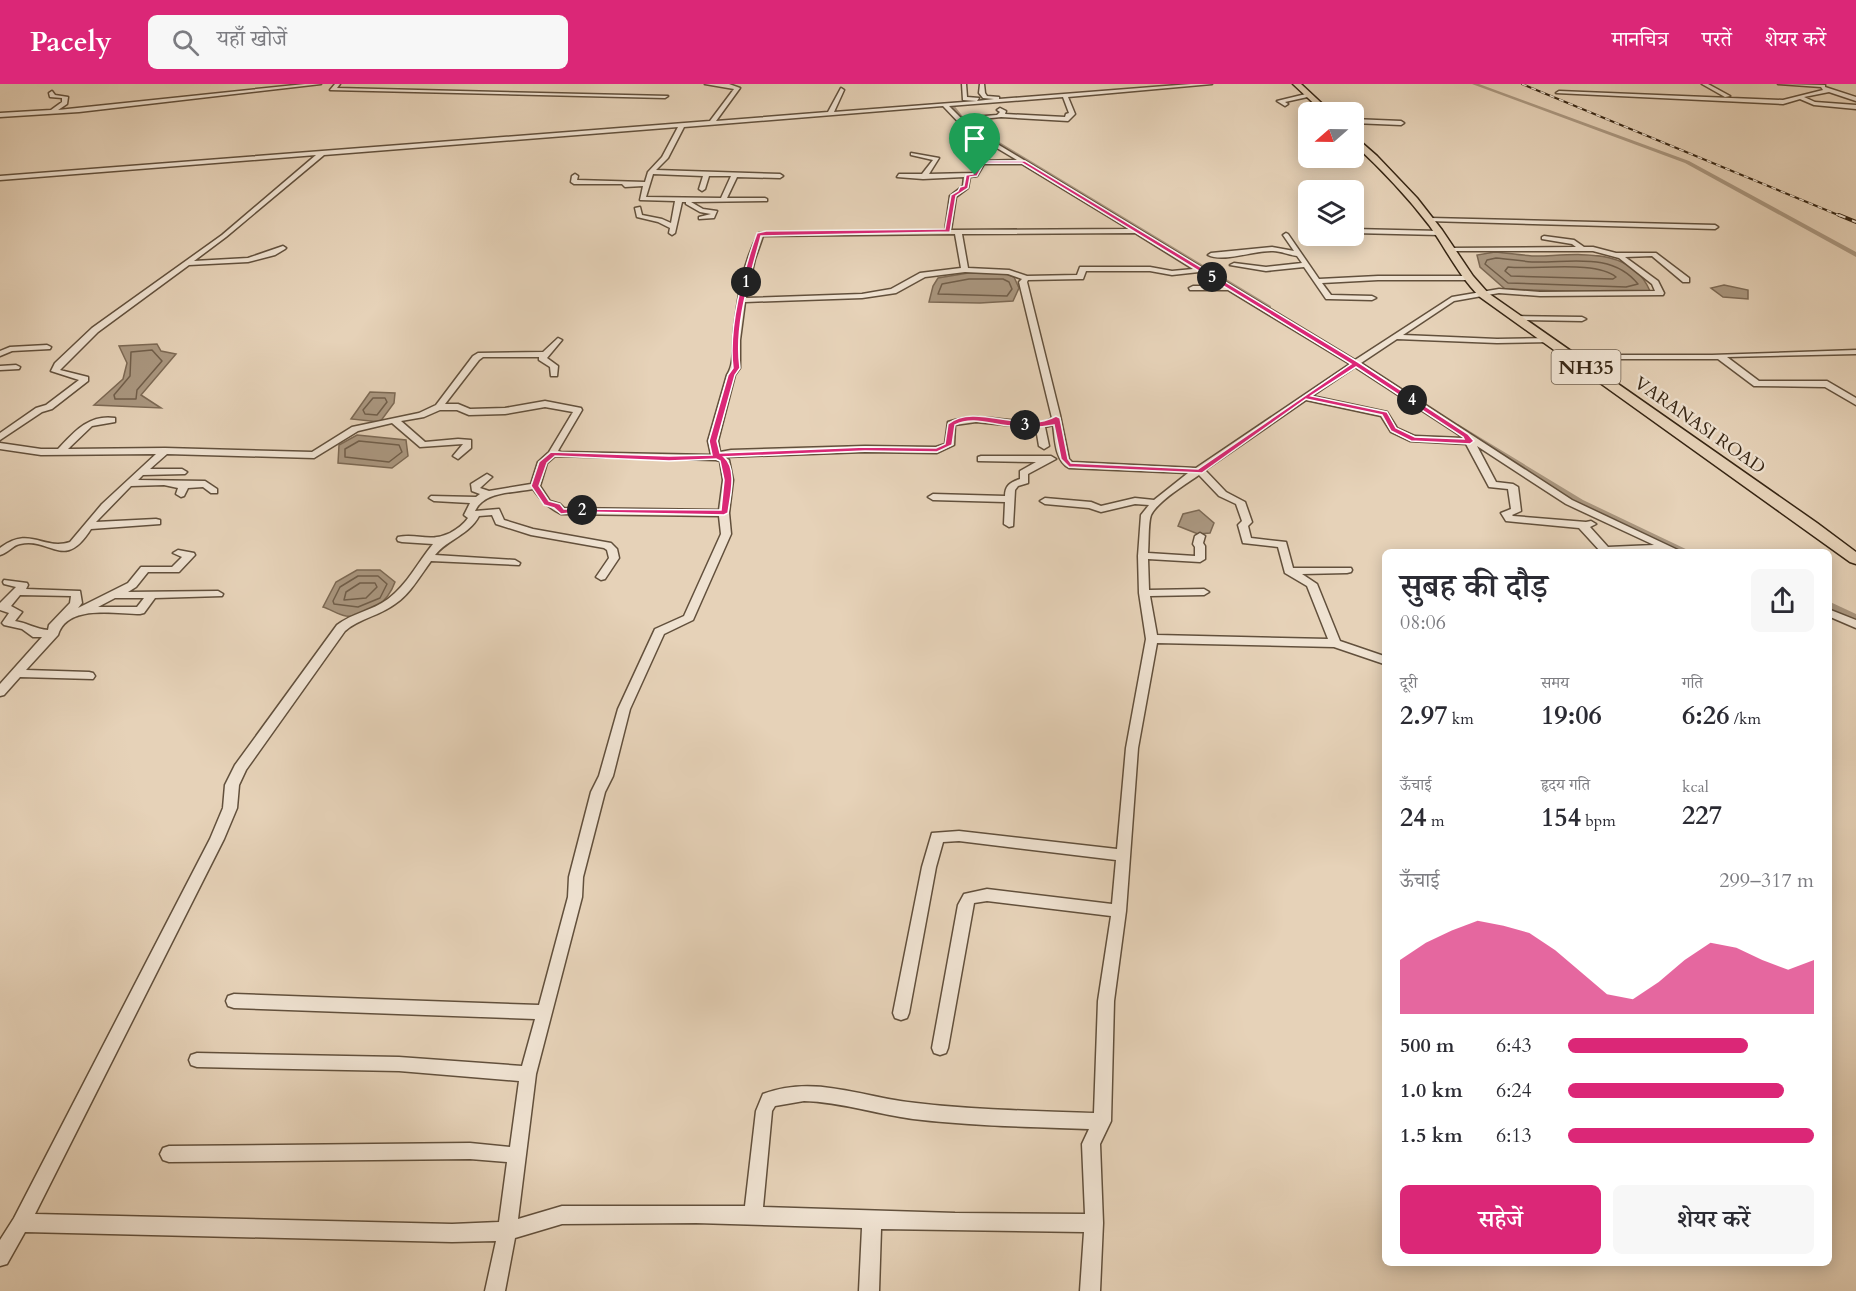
<!DOCTYPE html>
<html lang="hi">
<meta charset="utf-8">
<style>
:root{--surface:#fff;--page:#f7f7f7;--text:#2b2b33;--muted:#7c7c81;--accent:#db2777}
body{margin:0;font-family:Cardo,"Noto Serif Devanagari",serif;background:var(--page);color:var(--text);height:100vh;display:flex;flex-direction:column;font-size:22px;white-space:nowrap}
*{box-sizing:border-box;margin:0}
p{font-size:20px;color:var(--muted)}
.icon{flex:none;width:33px;height:33px;fill:none;stroke:currentColor;stroke-width:2;stroke-linecap:round;stroke-linejoin:round}
.map{position:relative;flex:1;overflow:hidden}
.side{position:absolute;left:1382px;top:465px;width:450px;height:717px;display:flex;flex-direction:column;background:var(--surface);border-radius:9px;box-shadow:0 3px 15px #0003}
.side>*{flex:none}
.needle{width:39px;rotate:250deg}
.controls{position:absolute;left:1298px;top:18px;display:grid;gap:12px}
.controls a{display:grid;place-items:center;width:66px;height:66px;border-radius:9px;background:var(--surface);box-shadow:0 3px 15px #0003;font-size:30px}
.pin{position:absolute;display:grid;place-items:center;width:51px;height:51px;color:#fff;margin:-62px -26px;border-radius:50% 50% 50% 0;rotate:-45deg;box-shadow:0 0 6px #0007}
.pin .icon{rotate:45deg}
.km{position:absolute;width:30px;height:30px;margin:-15px;border-radius:50%;background:#222;color:#fff;font-size:16px;line-height:30px;text-align:center}
.round{display:grid;place-items:center;flex:none;width:63px;height:63px;border-radius:9px;background:var(--page)}
.head{display:flex;align-items:center;justify-content:space-between;height:102px;padding:0 18px}
h1{font-size:33px;font-weight:600;line-height:45px}
.stats{display:grid;grid-template-columns:repeat(3,1fr);gap:9px;height:102px;padding:6px 18px}
.stats div{display:grid;align-content:center}
.stats b{font-size:26px;font-weight:600}
.stats small{font-size:16px;font-weight:400}
.stats p{font-size:16px}
.chart{height:168px;padding:12px 18px}
.chart p{display:flex;justify-content:space-between}
.chart svg{width:100%;height:108px;margin-top:6px;fill:var(--accent);opacity:.7}
.cta{display:flex;gap:12px;margin-top:auto;padding:12px 18px}
.cta a{flex:1;height:69px;border-radius:9px;background:var(--accent);color:#fff;font-size:24px;font-weight:600;line-height:69px;text-align:center}
.cta a+a{background:var(--page);color:var(--text)}
ul{padding:0 18px;list-style:none;font-size:20px}
li{display:grid;grid-template-columns:96px 72px 1fr;align-items:center;height:45px}
li i{height:15px;border-radius:8px;background:var(--accent)}
header{display:flex;align-items:center;gap:36px;box-sizing:border-box;height:84px;padding:0 30px;background:var(--accent);color:#fff}
header strong{font-size:28px}
nav{display:flex;gap:33px;margin-inline-start:auto;font-size:21px}
.search{width:420px;height:54px;background:var(--page);display:flex;align-items:center;gap:15px;box-sizing:border-box;padding:0 21px;border-radius:9px;color:var(--muted);font-size:22px}
.map>svg:first-child{display:block}
.water{fill:#aa9780;stroke:#7c6954;stroke-width:1.5}
.lines{fill:none;stroke-linecap:round;stroke-linejoin:round}
.shore{stroke:#705e4a;stroke-width:1.5}
.canal{fill:#aa9780;fill-rule:evenodd}
.minor-casing{stroke:#62503c;stroke-width:3}
.highway-casing{stroke:#362513;stroke-width:3}
.minor{fill:#efe2d1;fill-rule:evenodd}
.highway{fill:#e6d2b8;fill-rule:evenodd}
.rail-far1-casing{stroke:#362513;stroke-width:2}
.rail-casing{stroke:#362513;stroke-width:4}
.rail-far1{stroke:#efe2d1;stroke-width:1.5;stroke-dasharray:5;stroke-linecap:butt}
.rail{stroke:#efe2d1;stroke-width:2;stroke-dasharray:7;stroke-linecap:butt}
.route{fill:#db2777;stroke:#fff;stroke-width:1.5;fill-rule:evenodd}
.labels{text-anchor:middle;stroke-width:4.5;stroke-linejoin:round;paint-order:stroke}
.far-street-label{font-size:18px;fill:#362513;stroke:#efe2d1}
.shield{fill:#efe2d1;stroke:#6e5e4c;stroke-width:1.5}
.shield-label{font-size:20px;font-weight:bold;fill:#362513}
</style>
<header>
<strong>Pacely</strong>
<div class="search"><svg class="icon" aria-label="search" viewBox="0 0 24 24"><circle cx="10" cy="10" r="6"/><path d="M15 15l6 6"/></svg>यहाँ खोजें</div>
<nav><a>मानचित्र</a><a>परतें</a><a>शेयर करें</a></nav>
</header>
<div class="map">
<svg width="1856" height="1207" viewBox="0 0 1856 1207">
<rect width="100%" height="100%" fill="#e6d2b8"/>
<filter id="stains"><feTurbulence type="fractalNoise" baseFrequency=".00333" numOctaves="4"/><feColorMatrix values="0 0 0 0 .2 0 0 0 0 .09 0 0 0 0 .02 0 0 0 .5 -.17"/></filter>
<radialGradient id="worn" r=".72"><stop offset=".6" stop-color="#630" stop-opacity="0"/><stop offset="1" stop-color="#630" stop-opacity=".3"/></radialGradient>
<!-- water -->
<path class="water" d="M1495,168C1509,169 1524,172 1538,172C1577,171 1631,162 1650,207L1626,209L1505,205L1480,183L1477,171Z
M968,189H1004L1014,193L1019,204L1013,217L980,219L929,218L933,202L938,194Z
M1724,201L1748,206V215L1723,213L1711,204Z
M157,260L161,267L176,270L141,311L161,324L94,321L123,295L127,279L119,262Z
M370,308L395,309L394,319L380,338L351,335Z
M357,351L406,356L408,372L392,384L338,379L339,361Z
M1199,426L1214,439L1210,449L1198,450L1178,442L1183,430Z
M357,486H380L395,498C388,518 368,534 346,532C339,531 330,525 323,523L336,498Z"/>
<g class="lines">
<!-- shore -->
<path class="shore" d="M1496,174C1510,175 1524,178 1538,178C1574,178 1613,169 1638,200L1626,203L1508,199L1485,180L1487,176Z
M1508,183C1536,186 1596,176 1616,193L1613,195L1511,192L1505,187Z
M969,195H1003L1009,198L1012,205L1007,212L938,210L942,200Z
M152,266L162,277L137,306L136,315H115L114,311L130,292L131,268Z
M373,314H385L387,318L377,331L365,330L363,326Z
M359,357L399,361L402,368L389,378L345,373V365Z
M358,492H378L387,500L380,514L358,523L334,520L333,517L340,503Z
M360,499H375L377,503L366,514L344,516L346,508Z"/>
<!-- canal -->
<path class="canal" d="M1472,0H1479L1689,77L1856,168V173L1685,79Z
M998,14L996,17L953,20L968,39L1271,222V226H1265L964,41L947,21L861,28L858,26Z
M1458,340L1583,416L1692,468H1679L1577,420L1455,345L1454,343Z
M1828,517L1856,530V537L1828,525Z"/>
<!-- minor casing -->
<g class="minor-casing">
<path id="minor" d="M305,0H321L79,28L0,33V29L51,26L62,18V14L50,13L49,9L52,7L55,11L68,13L67,20L58,26Z
M335,0H340L337,4L668,12L665,14L330,6Z
M705,0H729L740,4L716,37L828,28L841,4L844,6L834,28L977,17L963,16L962,0H966L967,13L979,14L977,17L994,15L983,14L979,9L980,0H984L985,9L987,12L999,13V15L1191,0H1212L1068,13L1075,30L1068,37L1001,33L963,37L969,43L1355,276L1452,213L1499,205L1540,208L1655,207L1652,200L1619,174L1593,167H1451L1449,166V164L1576,163L1572,160L1542,155V153L1544,152L1574,156L1584,163H1593L1616,169H1656L1689,194V198H1683L1652,172L1625,173L1658,197L1664,209L1663,211L1540,212L1499,209L1454,217L1403,251L1497,255L1549,254L1553,256L1552,258L1497,259L1397,255L1361,279L1572,416L1682,468H1601L1579,444L1506,437L1501,429L1511,425L1508,405L1489,403L1466,360L1410,357L1391,348L1381,332L1306,316L1205,386L1226,408L1245,418L1252,438L1248,442L1251,454L1286,458L1293,484H1351L1352,486L1351,488L1347,489L1302,490L1317,500L1340,557L1384,572V580L1334,563L1157,559L1138,664L1126,827L1114,917L1111,1037L1100,1060L1103,1139L1100,1207H1080L1084,1148L881,1145L879,1207H859L862,1144L696,1139L562,1140L515,1154L505,1207H485L496,1157L452,1158L25,1148L7,1180L0,1182V1156L14,1134L210,755L223,724L225,701L235,681L337,541C352,529 372,527 388,515C407,501 418,478 433,460L402,458L398,457L397,455L398,453C419,449 428,459 450,449C457,445 463,441 468,434L464,431L470,419L434,417L429,414L431,412L476,413L480,410L472,407L471,400L487,390L492,393L480,404L489,407L531,400L538,378L549,368L573,328L545,323L505,330L469,331L457,326H440L424,333L401,337L425,358L458,355L471,356V364L458,375L453,372L463,360L420,363L392,339L358,347L314,374L167,370L150,385H182L187,388L185,390L143,391L138,396L205,397L217,405V409H211L203,403L188,404L184,412L181,413L176,410L178,404L164,401L131,402L96,438L156,435L160,436V440L91,445C64,488 51,453 20,460C13,461 8,469 0,471V464C30,441 43,467 70,458L102,420L156,370L41,371L0,365V359L41,365H58C74,348 89,330 115,334V338L92,342L68,365L165,364L312,368L352,343L419,329L436,321L473,272L478,269L543,268L558,254L562,256L547,274L558,282L557,292H551L550,283L539,276V273H483L479,276L445,320H458L470,325L505,324L545,317L581,324L582,326L559,365L558,367L561,368L711,371L708,357L727,291C735,279 732,260 734,245C738,213 743,177 759,149L945,147L950,112L963,102L964,93L923,95L897,93L899,90H922L933,76L911,71V69L939,74L929,90L973,89L980,77L1017,76L965,45L943,22L684,43L668,74L656,86L780,90L783,92L780,94L737,93L727,114H765L767,115V117L691,118L703,125L717,127L714,134L699,135V133L711,130L700,128L686,120V118H682L675,149L672,151L669,149L670,144L658,138L637,133L635,124L640,123L642,131L662,135L671,139L675,117L640,116L643,102L625,103L622,100H574L571,98L572,92L575,90L578,92L577,96L645,98L648,88L662,73L678,43L324,71L226,153L194,177L248,174L283,162L286,164L285,165L275,171L248,178L189,181L98,248L60,286L88,293V297L52,325L42,328L0,356V349L36,324L46,321L79,296L51,287L55,279L92,244L222,151L316,71L0,96V92L710,37L734,5ZM1063,13L1069,29L1066,30L1065,33L1005,30L1006,27L1000,24L997,26L1000,28L997,31L961,34L949,22ZM984,80H1022L1129,145L951,146L956,113L968,104L970,93L977,92ZM653,90L703,92L699,105L702,107L705,105L709,92H731L721,114L646,113ZM1135,149L1193,185L1172,187L1150,183H1080L1077,191L1027,192L1009,186L968,184L962,150ZM955,150L961,184L920,189L891,205L862,210L746,214L755,175L763,152ZM1086,187H1150L1172,191L1199,188L1221,202H1193L1189,204L1190,206H1228L1350,280L1196,384L1072,378L1069,375L1060,331L1027,198L1028,196L1080,195H1083ZM965,188L1008,190L1022,195L1019,198L1052,334L1045,338L1036,339C1006,337 977,328 948,338L945,360L936,363L865,362L731,366L720,368L718,357L735,291L740,284V256L745,218L862,214L896,209L925,193ZM1355,283L1464,354H1463L1415,352L1397,344L1387,328L1312,312ZM976,338L1036,344L1039,362L1044,365L1049,362L1045,343L1053,341C1055,355 1055,377 1069,384L1188,389L1154,416L1135,414L1101,422L1091,418L1045,414L1040,417L1045,420L1089,424L1101,428L1135,420L1149,421L1141,431L1138,472L1139,509L1146,555L1126,664L1117,765L959,747L932,749L922,783L893,929L895,934L901,936L907,934L909,929L936,783L943,758L959,757L1116,776L1112,820L987,805L964,810L958,821L932,964L934,969L940,971L946,969L948,964L974,819L987,817L1111,832L1098,917L1094,1029C1034,1027 975,1026 916,1019C864,1014 815,990 763,1010L756,1027L745,1122H562L518,1135L536,990L582,813L583,793L605,708L613,692L630,625L664,550L693,536L731,450L729,429L733,396L729,376L725,373L865,368L937,369L954,361L955,341ZM1477,362L1566,420L1654,461L1608,463L1590,443L1596,440L1591,437L1586,438L1513,432L1512,431L1521,427L1518,403L1513,400L1496,398ZM555,372L716,376L720,377L723,396L719,426L564,424L560,420L550,417L540,402L547,379ZM1199,391L1219,412L1236,420L1242,437L1238,441L1243,459L1278,463L1285,489L1307,502L1328,555L1157,551L1150,512L1204,511L1209,508L1204,505L1149,506L1148,475L1200,478L1205,475V462L1203,459L1205,452L1200,449L1195,452L1193,460L1195,463V472L1148,469C1149,460 1148,439 1151,431C1158,417 1186,400 1199,391ZM533,405C542,418 548,423 561,430L719,432L721,450L684,532L655,545L618,625L599,692L591,708L569,793L568,813L539,921L234,910L228,912L226,917L228,922L234,924L535,935L522,982L399,973L197,969L191,971L189,976L191,981L197,983L399,987L519,997L510,1063L470,1059L169,1062L163,1064L160,1070L163,1076L169,1078L470,1075L507,1078L499,1138L452,1140L35,1130L224,755L237,724L239,701L246,686L345,547C360,534 379,532 395,520C410,510 420,492 431,477L519,481L520,479L515,476L435,471C448,455 469,451 479,432L492,431L496,440L531,451L604,464L607,466L609,474L596,493L601,496L605,495L619,474L617,465L611,459L533,445L504,436L499,425L475,427C484,407 514,409 533,405ZM804,1017C841,1018 876,1030 913,1035C972,1042 1031,1043 1089,1045L1082,1060L1085,1130L955,1129L763,1123L772,1027L775,1022Z
M1702,0H1708L1730,12L1725,13Z
M1778,0L1825,1V3L1856,13V17L1829,8L1804,13L1815,18L1856,21V25L1814,21L1800,15L1783,20L1556,9L1559,7L1783,16L1823,6L1821,3Z
M1310,9L1312,12L1285,18L1288,20L1285,22L1277,17Z
M1353,35L1401,37L1404,39L1401,41L1353,39Z
M1430,134L1715,141L1718,143L1715,145L1428,137L1427,136Z
M1353,145L1440,147L1443,149L1440,151L1353,149Z
M1286,149L1288,150L1319,195L1378,192H1468L1472,194L1468,196H1378L1322,199L1331,211L1372,212L1376,214L1372,216L1329,215H1326L1304,183L1266,187L1230,181L1234,179L1266,183L1302,179L1297,172C1289,171 1281,167 1273,167C1255,166 1223,179 1208,171L1211,169L1272,163L1294,167L1283,151Z
M1514,232L1582,233L1586,235L1582,237L1517,236L1513,234Z
M47,261L51,263L50,265L12,267L0,272V267L10,263Z
M1856,266V270L1727,273L1759,297H1827L1856,314V321L1825,303L1754,302L1718,275H1572L1568,273L1572,271H1712Z
M16,281L20,283L19,285L0,286V282Z
M981,372H1051L1056,375L1028,390V399L1018,402L1015,406L1013,442L1009,443L1004,440L1005,418L933,416L928,413L933,410L1005,412C1005,402 1010,398 1020,395V387L1036,378L978,377V373Z
M178,466L194,469L195,471L179,488H148L136,503L128,508L218,507L223,510L222,512L155,514L144,529L140,530C115,530 67,520 58,551L26,586L89,588L93,589L95,592L93,595L20,593L4,611L0,612V600L42,553H33L22,545L4,541L2,539L9,529L0,526V519L16,503L4,500L3,498L4,496L27,499L28,501L26,505L80,507L82,519L78,524L128,499L141,483H172L182,473L173,469ZM20,511L71,512L70,519L49,541L48,546C36,545 27,539 15,537L22,528L11,522ZM115,514H144L137,523H98Z
M1828,525L1856,536V544L1828,532Z"/>
</g>
<!-- highway casing -->
<g class="highway-casing">
<path id="highway" d="M1293,0H1301L1331,28H1323Z
M1353,51L1377,72L1417,114L1442,146L1473,192L1488,209L1817,439L1856,468V480L1850,478L1480,213C1459,192 1446,165 1429,141C1406,111 1380,84 1353,59Z"/>
</g>
<!-- minor -->
<use href="#minor" class="minor"/>
<!-- highway -->
<use href="#highway" class="highway"/>
<!-- rail-far1 casing -->
<g class="rail-far1-casing">
<path id="rail-far1" d="M1522,0L1843,133"/>
</g>
<!-- rail casing -->
<g class="rail-casing">
<path id="rail" d="M1839,131L1856,138"/>
</g>
<!-- rail-far1 -->
<use href="#rail-far1" class="rail-far1"/>
<!-- rail -->
<use href="#rail" class="rail"/>
</g>
<!-- route -->
<path class="route" d="M982,77H1025L1358,278L1468,350L1474,357L1470,360L1411,357L1391,347L1382,331L1306,315L1202,389L1069,383L1061,375L1054,341C1040,344 1025,344 1011,342C992,341 973,332 955,341L952,361L937,368L865,367L724,373C738,385 730,413 728,429L724,431L580,428L561,430L554,424L544,421L531,402L539,378L551,368L669,372L712,371L709,357L728,291L733,284C728,244 743,187 757,149L766,147L945,145L951,111L958,107L960,103L964,102L966,91L973,90ZM984,79H1022L1351,280L1198,385L1071,379L1068,375L1060,334L1056,332C1023,351 976,318 948,340L945,360L936,364L865,363L720,369L717,357L735,291L740,284C734,240 750,194 761,152L950,148L956,112L968,104L970,93L977,92ZM1356,283L1463,353L1464,355L1415,353L1396,344L1387,328L1311,312ZM555,372L669,377L716,375L720,377L724,396L721,426L564,425L560,420L549,417L539,402L547,379Z"/>
<g class="labels">
<!-- far-street labels -->
<g class="far-street-label">
<text transform="translate(1700 341) rotate(35)" y="6">VARANASI ROAD</text>
</g>
<!-- shield labels -->
<rect class="shield" x="1551.5" y="266" width="69" height="34" rx="4.5"/>
<g class="shield-label">
<text x="1586" y="290">NH35</text>
</g>
</g>
<rect width="100%" height="100%" filter="url(#stains)"/>
<rect width="100%" height="100%" fill="url(#worn)"/>
</svg>
<div class="controls">
<a><svg class="needle" viewBox="-14 -14 28 28"><path d="M0-13l5 13h-10z" fill="#e53935"/><path d="M0 13l5-13h-10z" fill="#7c7c81"/></svg></a>
<a><svg class="icon" aria-label="layers" viewBox="0 0 24 24"><path d="M12 4l9 5-9 5-9-5zM3 14l9 5 9-5"/></svg></a>
</div>
<div class="pin" style="left:975px;top:91px;background:#1e9e55"><svg class="icon" aria-label="arrive" viewBox="0 0 24 24"><path d="M6 21V4h12l-3 4 3 4H6"/></svg></div>
<b class="km" style="left:746px;top:198px">1</b>
<b class="km" style="left:582px;top:426px">2</b>
<b class="km" style="left:1025px;top:341px">3</b>
<b class="km" style="left:1412px;top:316px">4</b>
<b class="km" style="left:1212px;top:193px">5</b>
<section class="side">
<div class="head"><div><h1>सुबह की दौड़</h1><p>08:06</p></div><a class="round"><svg class="icon" aria-label="share" viewBox="0 0 24 24"><path d="M12 15V3M7 8l5-5 5 5M5 13v7h14v-7"/></svg></a></div>
<div class="stats">
<div><p>दूरी</p><b>2.97<small> km</small></b></div>
<div><p>समय</p><b>19:06</b></div>
<div><p>गति</p><b>6:26<small> /km</small></b></div>
</div>
<div class="stats">
<div><p>ऊँचाई</p><b>24<small> m</small></b></div>
<div><p>हृदय गति</p><b>154<small> bpm</small></b></div>
<div><p>kcal</p><b>227</b></div>
</div>
<div class="chart"><p><span>ऊँचाई</span>299–317 m</p>
<svg viewBox="0 0 160 44" preserveAspectRatio="none"><path d="M0 44V22L10 15L20 10L30 6L40 8L50 11L60 18L70 27L80 36L90 38L100 31L110 22L120 15L130 17L140 22L150 26L160 22V44z"/></svg>
</div>
<ul>
<li><b>500 m</b>6:43<i style="width:73%"></i></li>
<li><b>1.0 km</b>6:24<i style="width:88%"></i></li>
<li><b>1.5 km</b>6:13<i style="width:100%"></i></li>
</ul>
<div class="cta"><a>सहेजें</a><a>शेयर करें</a></div>
</section>
</div>
